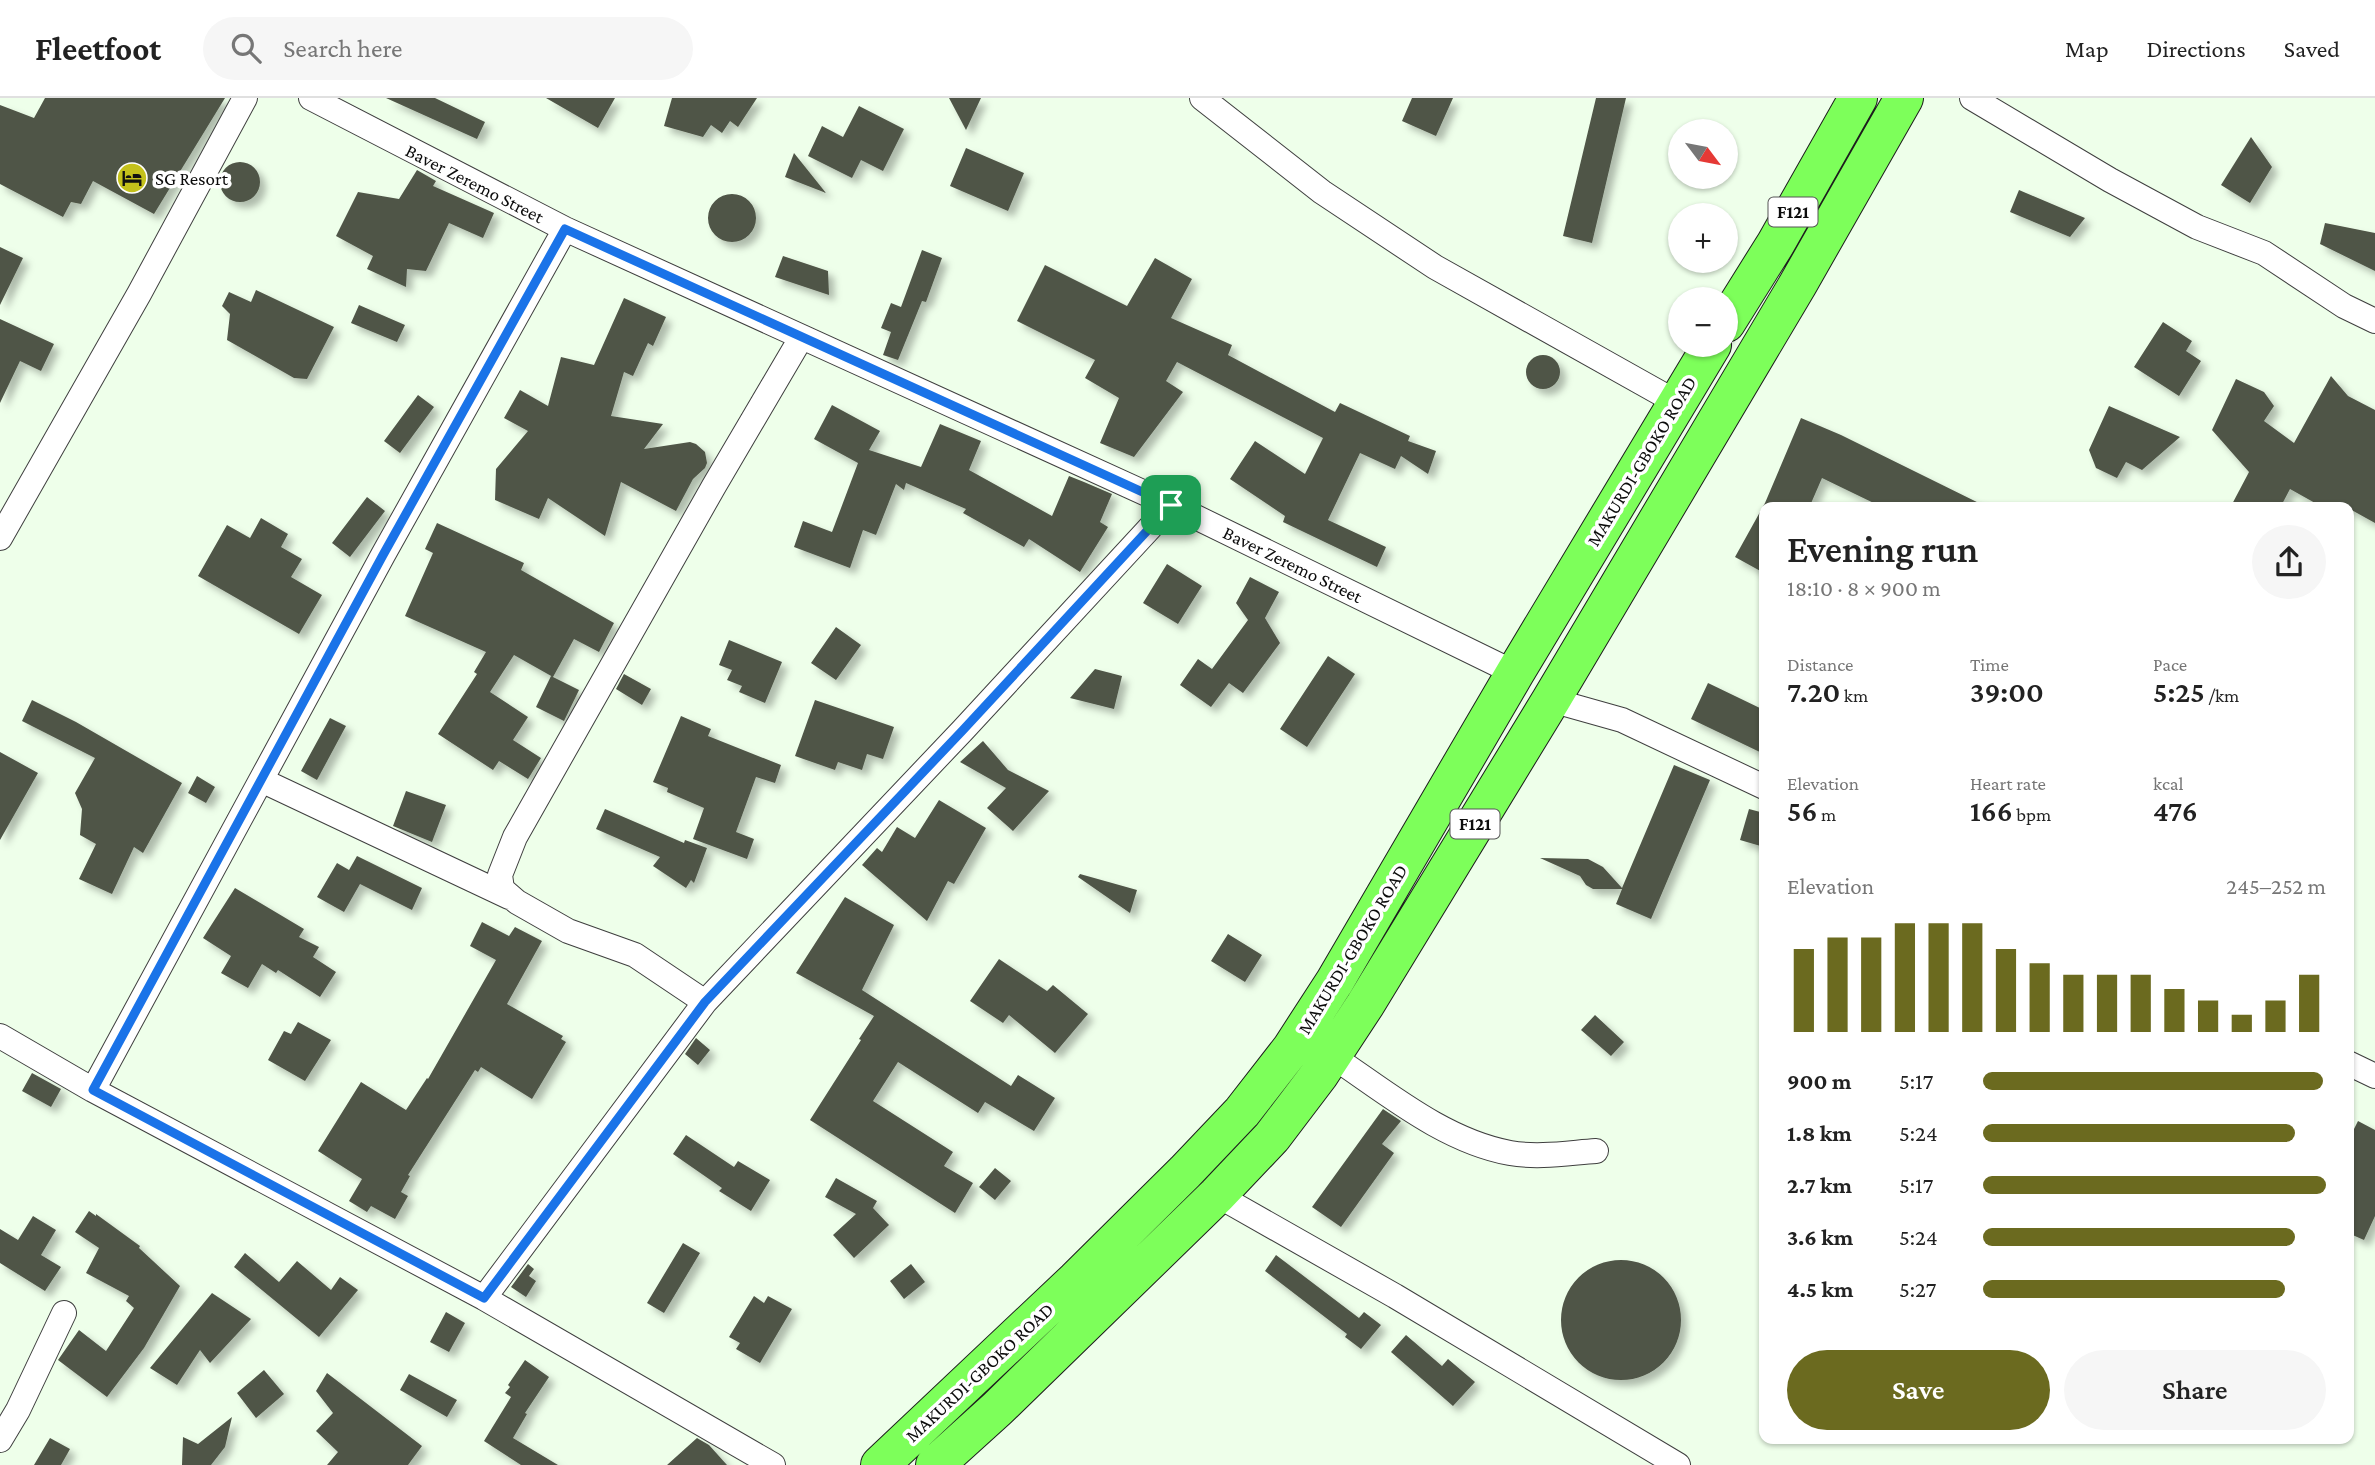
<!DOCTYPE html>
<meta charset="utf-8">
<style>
:root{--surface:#fff;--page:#f6f6f6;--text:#222;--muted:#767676;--line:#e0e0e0;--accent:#6b6a1f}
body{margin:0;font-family:"Crimson Pro",serif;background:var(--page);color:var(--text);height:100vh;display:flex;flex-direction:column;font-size:26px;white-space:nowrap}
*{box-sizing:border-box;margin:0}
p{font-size:23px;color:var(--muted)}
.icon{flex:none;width:38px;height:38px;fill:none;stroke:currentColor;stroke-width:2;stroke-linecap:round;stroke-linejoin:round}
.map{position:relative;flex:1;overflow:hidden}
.side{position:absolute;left:1759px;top:404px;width:595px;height:942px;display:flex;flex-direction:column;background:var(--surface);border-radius:14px;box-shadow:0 2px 5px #0004}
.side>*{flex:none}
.needle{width:46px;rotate:122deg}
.tools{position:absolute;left:1668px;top:21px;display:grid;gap:14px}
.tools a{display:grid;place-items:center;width:70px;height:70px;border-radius:50%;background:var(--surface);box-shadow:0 2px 5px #0004;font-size:35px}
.pin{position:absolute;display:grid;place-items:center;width:60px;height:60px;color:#fff;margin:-30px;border-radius:14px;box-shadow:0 4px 10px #0006}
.round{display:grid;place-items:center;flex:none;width:74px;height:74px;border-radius:37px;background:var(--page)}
.head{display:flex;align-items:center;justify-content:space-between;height:119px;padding:0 28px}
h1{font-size:38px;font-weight:600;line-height:52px}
.metrics{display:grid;grid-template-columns:repeat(3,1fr);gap:10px;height:119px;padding:7px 28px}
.metrics div{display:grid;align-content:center}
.metrics b{font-size:30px;font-weight:600}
.metrics small{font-size:19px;font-weight:400}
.metrics p{font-size:19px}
.chart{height:196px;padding:14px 28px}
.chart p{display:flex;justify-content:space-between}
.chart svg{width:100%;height:126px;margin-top:7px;stroke:var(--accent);stroke-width:6}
.button{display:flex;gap:14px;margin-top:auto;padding:14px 28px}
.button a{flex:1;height:80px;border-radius:42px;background:var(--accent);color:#fff;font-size:28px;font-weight:600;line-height:80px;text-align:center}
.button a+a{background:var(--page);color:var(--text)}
ul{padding:0 28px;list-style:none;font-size:23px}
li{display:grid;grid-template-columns:112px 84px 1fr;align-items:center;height:52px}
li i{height:18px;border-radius:9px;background:var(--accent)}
header{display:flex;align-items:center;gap:42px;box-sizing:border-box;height:98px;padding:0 35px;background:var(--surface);border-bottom:2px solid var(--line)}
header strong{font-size:33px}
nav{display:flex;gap:38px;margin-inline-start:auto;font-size:24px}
.search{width:490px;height:63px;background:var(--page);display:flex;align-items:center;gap:18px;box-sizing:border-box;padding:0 24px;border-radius:38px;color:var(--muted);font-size:26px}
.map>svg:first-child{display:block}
.building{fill:#4f5547;filter:url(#shadow)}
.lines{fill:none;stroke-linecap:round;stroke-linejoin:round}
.minor-casing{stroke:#3f3f3f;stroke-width:26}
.primary-casing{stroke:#1d1d1d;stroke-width:40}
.minor{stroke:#fff;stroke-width:24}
.primary{stroke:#7dff5a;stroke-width:38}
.route-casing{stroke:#fff;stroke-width:14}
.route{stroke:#1a73e8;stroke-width:9}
.labels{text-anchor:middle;stroke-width:7;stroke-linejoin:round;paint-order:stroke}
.shield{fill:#fff;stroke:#555;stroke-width:2}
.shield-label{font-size:18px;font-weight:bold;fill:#0c0c0c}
.poi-label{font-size:19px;fill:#0c0c0c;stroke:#fff;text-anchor:start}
.street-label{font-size:19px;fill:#0c0c0c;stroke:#fff}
</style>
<header>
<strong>Fleetfoot</strong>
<div class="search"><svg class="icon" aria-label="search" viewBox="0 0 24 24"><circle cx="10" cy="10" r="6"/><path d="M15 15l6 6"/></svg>Search here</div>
<nav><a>Map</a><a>Directions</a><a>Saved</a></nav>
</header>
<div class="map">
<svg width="2375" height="1367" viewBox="0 0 2375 1367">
<defs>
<filter id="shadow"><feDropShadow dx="6" dy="6" stdDeviation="3.5" flood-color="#0004"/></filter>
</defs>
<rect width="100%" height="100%" fill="#eeffea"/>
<!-- building -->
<path class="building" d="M45,0H225L154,116L93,83L81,106L71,104L63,119L0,86V7L34,20Z
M386,0H435L485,24L477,41Z
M546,0H615L598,30Z
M672,0H757L738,29L730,23L722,35L711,27L703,39L664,28Z
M949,0H981L966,32Z
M1412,0H1453L1436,38L1402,23Z
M1596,0H1626L1592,145L1563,138Z
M859,8L904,31L883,73L861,62L852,80L808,58L822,28L843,39Z
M2251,39L2272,69L2250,105L2221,87Z
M966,50L1024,75L1008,113L950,88Z
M794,55L826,95L785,79Z
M220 84a20 20 0 1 1 40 0a20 20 0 1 1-40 0Z
M417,72L436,83L433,88L494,115L483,140L449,125L426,173L407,171L406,189L367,171L373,158L336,138L358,94L399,101Z
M2019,92L2085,120L2070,139L2010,114Z
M708 120a24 24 0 1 1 48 0a24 24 0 1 1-48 0Z
M2325,125L2375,135V173L2320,146Z
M0,149L23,160L0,207Z
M922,152L942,160L926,204L922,203L898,262L883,257L891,234L881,230L891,205L901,209Z
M783,158L828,173L829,197L775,179Z
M1155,160L1192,181L1171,220L1232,247L1228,257L1335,314L1340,305L1410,338L1408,343L1436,353L1428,376L1401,358L1395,371L1360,355L1328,422L1386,449L1377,469L1283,424L1285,418L1230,381L1255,343L1305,376L1323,340L1177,264L1166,283L1183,294L1134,359L1100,345L1119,300L1085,280L1095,262L1017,223L1045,167L1127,208Z
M256,192L334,229L307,281L294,280L227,242L230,216L222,208L229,194L251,204Z
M624,200L666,219L653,248L648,245L633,278L624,274L611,318L663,326L644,351L690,344L696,346L705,354L707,365L705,370L693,381L676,413L621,384L605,438L548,400L539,421L495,402L496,371L528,333L504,320L520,292L548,308L561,259L594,267Z
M359,207L405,227L397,244L351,225Z
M0,221L54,246L41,273L20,263L0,305Z
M2163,224L2192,243L2186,253L2201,263L2179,298L2134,269Z
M1526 274a17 17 0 1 1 34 0a17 17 0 1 1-34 0Z
M2331,278L2348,298L2375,312V425L2348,410H2324L2290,391L2280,410H2230L2249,374L2212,332L2236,281L2264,294L2274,308L2264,323L2294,345Z
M418,297L434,309L400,355L384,343Z
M832,307L880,333L869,352L921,369L940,326L981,343L969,372L1052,418L1069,378L1084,384L1112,396L1100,424L1108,429L1080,474L1029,441L1024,449L963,415L966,411L906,385L904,392L896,386L876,437L863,432L850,470L794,449L803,423L832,434L858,365L814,341Z
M2109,308L2180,339L2142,372L2126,364L2117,380L2096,370L2089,352Z
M1801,320L1841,337L1989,410H1884L1822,380L1809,410H1764V475L1735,459L1765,405Z
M367,399L385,413L350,459L332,445Z
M261,420L288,436L281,449L302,461L291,479L322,497L299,536L198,478L227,427L250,440Z
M437,425L524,465L521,472L614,525L599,554L574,541L553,579L514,557L490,594L528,619L513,642L541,660L528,681L499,663L493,672L438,636L477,576L474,574L486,554L405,518L433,455L425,451Z
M1167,466L1202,488L1178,526L1143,505Z
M1250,479L1279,494L1265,520L1280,545L1243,595L1229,585L1211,609L1180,587L1198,561L1212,571L1248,522L1236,505Z
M836,529L861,547L836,582L811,565Z
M729,542L782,564L765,605L739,594L742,588L727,582L732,572L719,567Z
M1328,558L1355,576L1307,649L1280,631Z
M1095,571L1122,578L1114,611L1070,600Z
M624,576L651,591L642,607L616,591Z
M551,578L579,592L564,623L536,609Z
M1708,585L1764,612V656L1691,621Z
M32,602L76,624L182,685L143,755L134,749L112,796L79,781L96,746L80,737L82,711L75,695L95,660L22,623Z
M815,602L894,629L883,661L867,656L862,672L838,664L835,672L795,658Z
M681,618L711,631L708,638L781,667L775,685L756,679L736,734L754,741L747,761L693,741L704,710L667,694L668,690L653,684Z
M330,620L346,628L317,682L301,673Z
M983,643L1008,672L1049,693L1013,733L987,710L1006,690L960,664Z
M0,654L38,675L0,742Z
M1674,667L1710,682L1651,821L1616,806L1622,791H1593L1586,787L1580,778L1540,760L1588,761L1603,769L1622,790Z
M197,678L215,689L206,705L188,695Z
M406,693L446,707L432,744L393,728Z
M939,702L986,730L954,786L948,783L927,823L862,767L877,750L882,754L897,729L915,740Z
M605,711L684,745L685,742L707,750L694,785L691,782L686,790L653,768L660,759L596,731Z
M1749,711L1764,715V749L1740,742Z
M357,758L422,790L412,812L360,786L344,814L317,799L337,765L349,772Z
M1080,776L1137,792L1130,815L1078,779Z
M235,790L304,831L299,839L319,849L313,859L336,874L320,899L278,872L276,875L262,866L248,890L221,875L231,858L203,840Z
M845,799L894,827L862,892L1011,988L1018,977L1055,1000L1034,1033L985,1004L978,1015L898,964L873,1003L953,1054L944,1068L973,1085L955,1115L810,1022L861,942L859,941L874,918L796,875Z
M482,824L509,838L515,829L542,843L507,906L563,938L561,941L566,944L532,1001L481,969L478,974L475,972L408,1077L410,1078L401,1094L408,1098L395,1121L371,1108L367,1114L349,1103L362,1081L318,1053L361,984L406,1012L427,980L428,981L496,862L470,848Z
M1228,836L1262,857L1245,884L1211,863Z
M999,861L1047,893L1053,887L1088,916L1055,955L1009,917L1003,925L970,903Z
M1595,917L1624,944L1611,958L1581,932Z
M298,924L331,942L305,983L268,962L284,933L291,936Z
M696,940L710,952L698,967L685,956Z
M32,975L61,991L51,1009L22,993Z
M1383,1011L1401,1023L1382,1046L1394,1055L1341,1129L1312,1109Z
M2358,1023L2375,1032V1118L2364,1142L2348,1135V1043Z
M686,1037L734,1069L738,1063L770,1082L751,1113L719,1093L722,1090L673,1056Z
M995,1070L1011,1083L995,1102L979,1089Z
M836,1080L877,1103L873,1110L889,1127L854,1160L833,1137L856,1116L825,1099Z
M89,1113L96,1118V1116L140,1148L139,1150L180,1188L144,1250L107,1299L58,1262L79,1232L106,1253L134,1210L126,1203L129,1198L86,1175L99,1150L75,1134Z
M33,1118L56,1132L41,1157L61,1169L45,1193L0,1165V1131L18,1142Z
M683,1145L700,1155L664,1215L647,1205Z
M245,1155L279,1184L297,1163L331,1192L340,1179L358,1192L319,1239L234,1169Z
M1276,1157L1359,1220L1364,1214L1381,1227L1361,1251L1345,1239L1347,1236L1265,1173Z
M1561 1222a60 60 0 1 1 120 0a60 60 0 1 1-120 0Z
M528,1166L534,1171L529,1178L536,1183L526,1199L511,1189Z
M911,1166L925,1184L904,1201L890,1183Z
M212,1195L251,1221L210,1265L200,1252L177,1287L150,1270Z
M754,1198L764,1205L768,1198L792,1211L760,1265L736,1251L740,1245L729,1239Z
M446,1214L465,1225L449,1254L430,1244Z
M1406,1237L1442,1268L1448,1261L1475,1284L1453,1308L1391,1254Z
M525,1262L549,1279L525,1315L527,1316L513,1340L558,1367H521L484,1343L511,1299L505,1295L510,1289L508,1287Z
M264,1272L284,1296L256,1320L237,1295Z
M327,1275L422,1348L408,1367H327L338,1354L316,1333L333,1315L316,1293Z
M409,1276L457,1302L447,1319L400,1292Z
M232,1319L225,1349L211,1367H182L183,1339L198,1346Z
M50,1340L70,1351L61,1367H34Z
M697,1340L709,1347L727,1367H667Z"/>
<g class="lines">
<!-- minor casing -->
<g class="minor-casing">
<path id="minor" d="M311,0L565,131L1171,407L1515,575
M1202,0L1322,94L1435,169L1676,304
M1972,0L2110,82L2197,129L2264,155L2344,208L2375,223
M0,440L139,196L245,0
M1551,602L1622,622L1764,689
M261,682L509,799
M705,904L635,857L568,833L517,804L502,791L500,777L515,739L714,388L801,240
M0,938L93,992L484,1200L773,1367
M1332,958C1386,994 1444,1043 1510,1055C1538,1060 1568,1055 1596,1053
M2348,965L2375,978
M93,992L383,457L565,131
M1217,1097L1395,1198L1678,1367
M484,1200L705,904L963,632L1171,407
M0,1342L18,1312L64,1215"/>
</g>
<!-- primary casing -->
<g class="primary-casing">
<path id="primary" d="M1726,225L1776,145L1858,0
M880,1367L1076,1182L1185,1074L1242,1014L1291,951L1335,883L1515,575L1712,247
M935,1367L997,1311L1217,1097L1272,1039L1319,977L1365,907L1551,602L1798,186L1904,0"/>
</g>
<!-- minor -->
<use href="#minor" class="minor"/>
<!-- primary -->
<use href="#primary" class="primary"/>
</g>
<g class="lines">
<!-- route casing -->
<g class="route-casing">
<path id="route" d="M565,131L1171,407L963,632L705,904L484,1200L93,992L383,457Z"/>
</g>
<!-- route -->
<use href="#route" class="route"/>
</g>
<!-- icons -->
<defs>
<g id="hotel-disc" transform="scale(1.575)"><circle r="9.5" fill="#c4c11b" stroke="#fff"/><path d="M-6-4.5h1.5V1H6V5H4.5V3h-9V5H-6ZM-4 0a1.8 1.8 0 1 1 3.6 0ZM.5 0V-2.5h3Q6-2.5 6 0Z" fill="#111"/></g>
</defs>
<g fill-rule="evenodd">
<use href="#hotel-disc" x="132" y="80"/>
</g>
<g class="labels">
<!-- shield labels -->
<g class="shield">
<rect x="1768.5" y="99.5" width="49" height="29" rx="5"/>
<rect x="1450.5" y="711.5" width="49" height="29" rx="5"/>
</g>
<g class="shield-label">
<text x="1793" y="120">F121</text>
<text x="1475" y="732">F121</text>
</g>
<!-- poi labels -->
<g class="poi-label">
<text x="155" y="87">SG Resort</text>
</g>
<!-- street labels -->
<g class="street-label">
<text transform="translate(475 85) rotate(27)" y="7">Baver Zeremo Street</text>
<text transform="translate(1641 363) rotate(-59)" y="7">MAKURDI-GBOKO ROAD</text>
<text transform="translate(1293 466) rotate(26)" y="7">Baver Zeremo Street</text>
<text transform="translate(1352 851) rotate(-59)" y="7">MAKURDI-GBOKO ROAD</text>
<text transform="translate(979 1274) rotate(-43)" y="7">MAKURDI-GBOKO ROAD</text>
</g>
</g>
</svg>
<div class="tools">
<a><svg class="needle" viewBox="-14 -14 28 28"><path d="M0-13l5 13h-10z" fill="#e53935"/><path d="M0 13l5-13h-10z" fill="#767676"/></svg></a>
<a>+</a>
<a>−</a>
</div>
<div class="pin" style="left:1171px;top:407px;background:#1e9e55"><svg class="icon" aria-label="arrive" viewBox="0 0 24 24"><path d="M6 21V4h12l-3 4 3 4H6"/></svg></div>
<section class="side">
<div class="head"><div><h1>Evening run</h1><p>18:10 · 8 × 900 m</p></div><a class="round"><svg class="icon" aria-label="share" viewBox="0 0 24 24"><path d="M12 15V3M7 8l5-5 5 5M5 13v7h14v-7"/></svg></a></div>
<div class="metrics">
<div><p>Distance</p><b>7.20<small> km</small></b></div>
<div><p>Time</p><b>39:00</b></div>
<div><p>Pace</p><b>5:25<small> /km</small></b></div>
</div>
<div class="metrics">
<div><p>Elevation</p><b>56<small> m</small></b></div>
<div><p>Heart rate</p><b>166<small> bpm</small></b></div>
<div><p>kcal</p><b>476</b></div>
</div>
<div class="chart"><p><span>Elevation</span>245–252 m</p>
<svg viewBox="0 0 160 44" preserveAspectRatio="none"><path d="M5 44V15M15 44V11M25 44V11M35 44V6M45 44V6M55 44V6M65 44V15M75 44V20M85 44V24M95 44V24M105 44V24M115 44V29M125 44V33M135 44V38M145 44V33M155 44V24"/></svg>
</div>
<ul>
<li><b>900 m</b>5:17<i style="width:99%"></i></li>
<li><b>1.8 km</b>5:24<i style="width:91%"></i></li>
<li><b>2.7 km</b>5:17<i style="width:100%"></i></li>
<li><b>3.6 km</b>5:24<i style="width:91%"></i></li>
<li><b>4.5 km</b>5:27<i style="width:88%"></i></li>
</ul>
<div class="button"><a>Save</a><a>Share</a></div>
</section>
</div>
